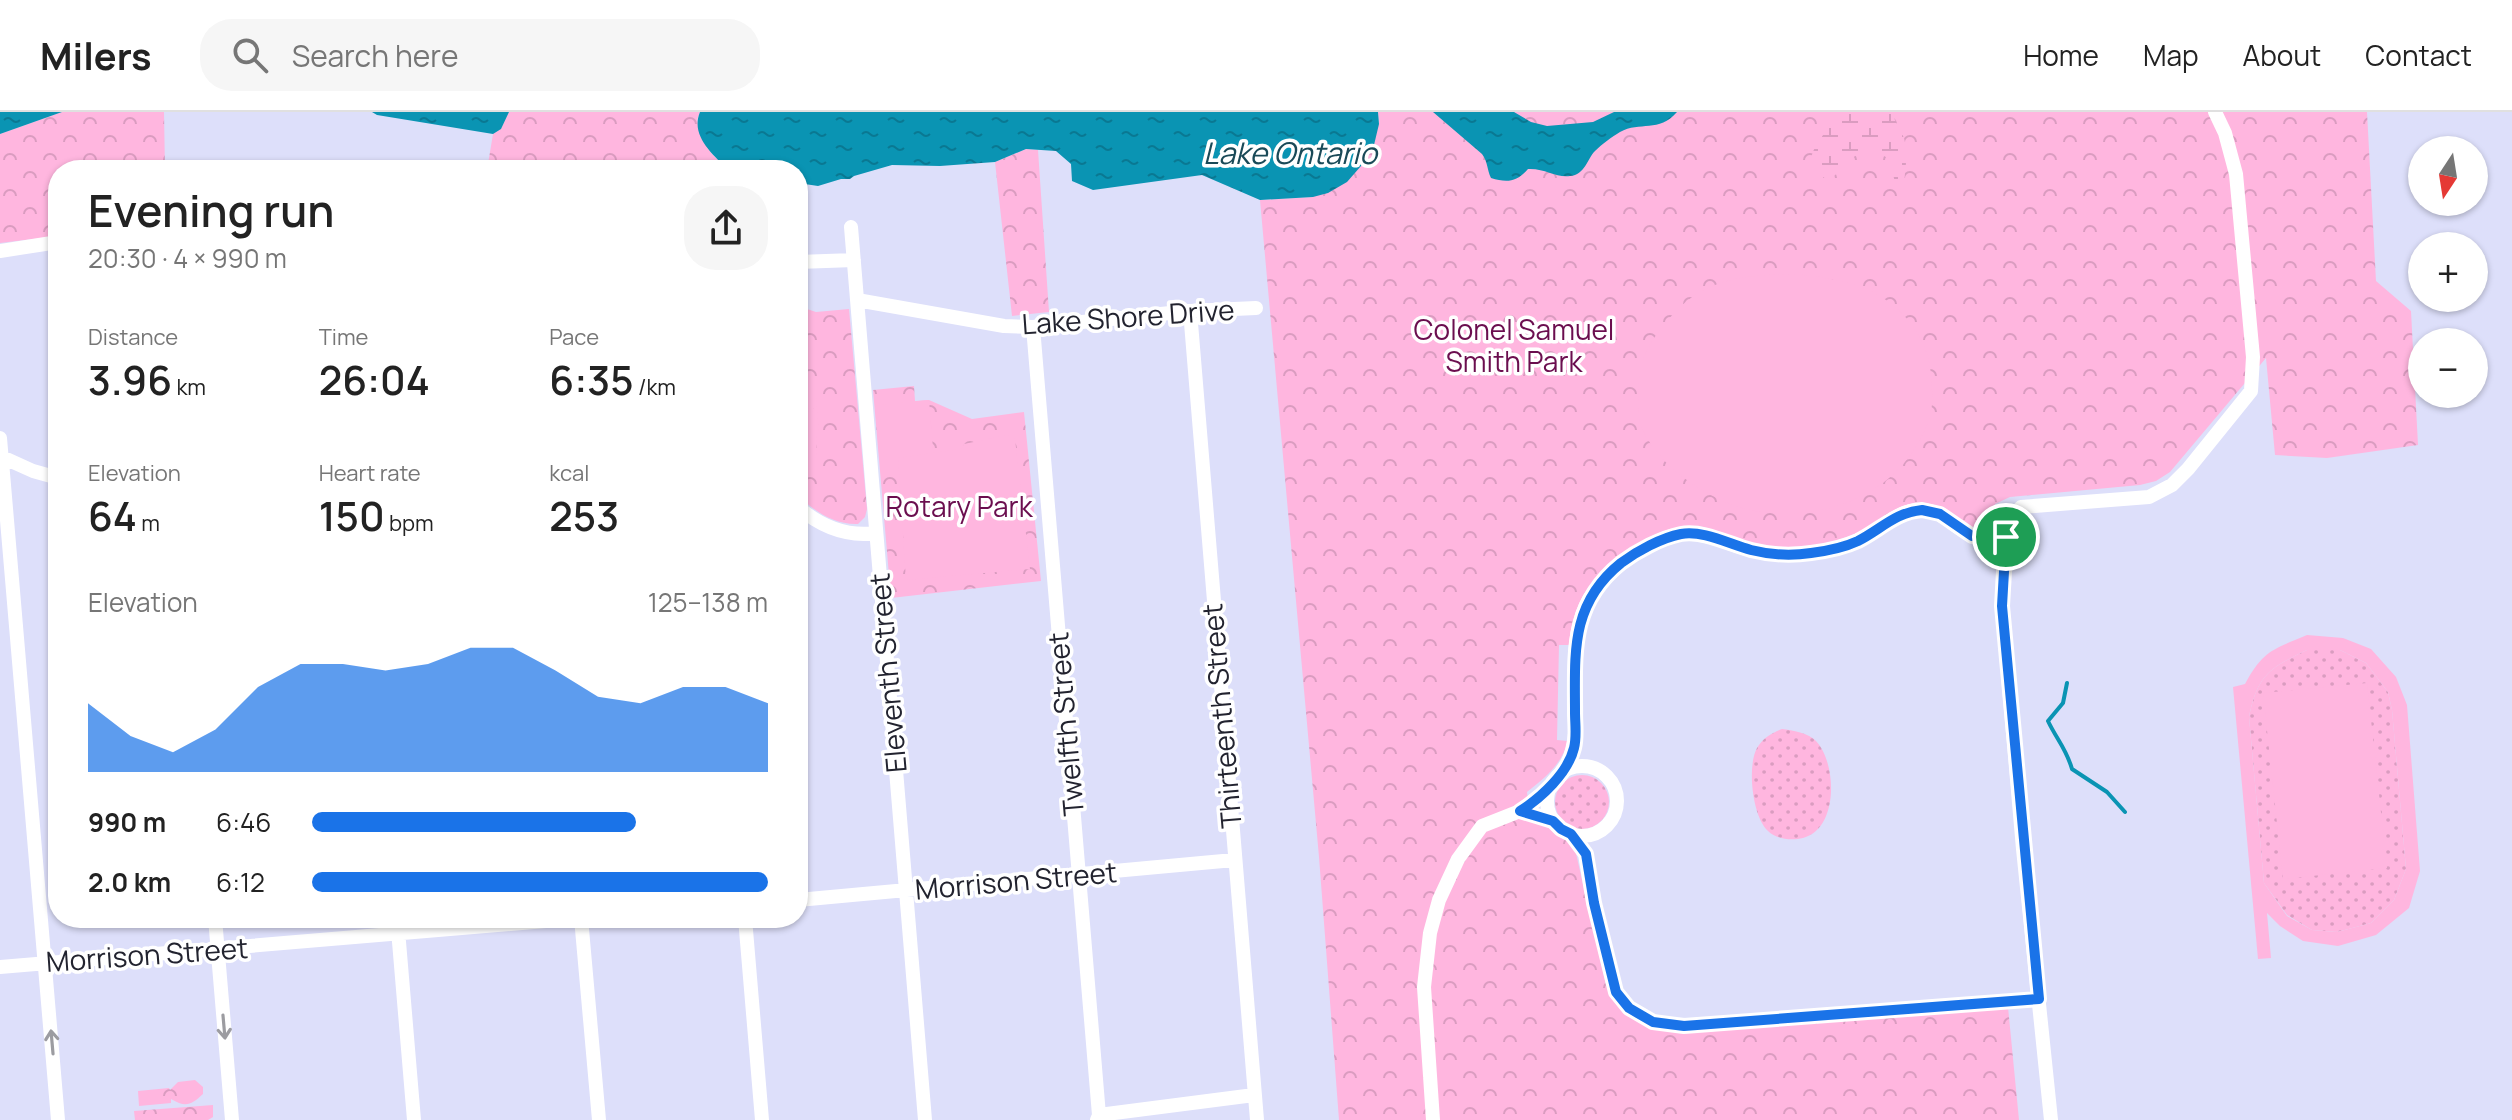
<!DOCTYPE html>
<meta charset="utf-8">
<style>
:root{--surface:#fff;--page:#f6f6f6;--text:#222;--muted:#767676;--line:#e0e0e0;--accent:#1a73e8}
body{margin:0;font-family:Manrope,sans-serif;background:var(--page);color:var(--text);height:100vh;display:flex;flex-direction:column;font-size:30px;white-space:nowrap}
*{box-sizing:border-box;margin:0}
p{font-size:26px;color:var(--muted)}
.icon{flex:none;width:44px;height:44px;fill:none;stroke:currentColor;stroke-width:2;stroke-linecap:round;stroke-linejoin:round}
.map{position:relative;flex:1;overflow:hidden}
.drawer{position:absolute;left:48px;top:48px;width:760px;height:768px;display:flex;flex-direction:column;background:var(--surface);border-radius:32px;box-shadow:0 2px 6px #0004}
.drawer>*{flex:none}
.needle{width:52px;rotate:192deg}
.buttons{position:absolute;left:2408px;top:24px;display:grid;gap:16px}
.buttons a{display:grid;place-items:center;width:80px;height:80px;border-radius:50%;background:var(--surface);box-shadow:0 2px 6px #0004;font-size:40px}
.pin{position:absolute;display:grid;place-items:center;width:68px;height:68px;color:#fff;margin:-34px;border:4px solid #fff;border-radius:50%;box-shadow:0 2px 8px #0007}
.round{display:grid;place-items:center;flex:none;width:84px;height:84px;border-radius:32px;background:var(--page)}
.head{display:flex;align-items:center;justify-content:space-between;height:136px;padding:0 40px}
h1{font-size:44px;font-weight:600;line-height:60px}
.stats{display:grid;grid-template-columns:repeat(3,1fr);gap:12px;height:136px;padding:8px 40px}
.stats div{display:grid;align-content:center}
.stats b{font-size:40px;font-weight:600}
.stats small{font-size:22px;font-weight:400}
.stats p{font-size:22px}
.chart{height:224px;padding:16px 40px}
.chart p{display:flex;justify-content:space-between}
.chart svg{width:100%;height:144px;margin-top:8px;fill:var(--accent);opacity:.7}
ul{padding:0 40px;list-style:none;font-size:26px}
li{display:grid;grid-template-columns:128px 96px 1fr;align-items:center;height:60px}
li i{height:20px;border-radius:10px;background:var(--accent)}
header{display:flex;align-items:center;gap:48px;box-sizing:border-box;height:112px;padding:0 40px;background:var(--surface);border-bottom:2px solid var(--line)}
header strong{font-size:38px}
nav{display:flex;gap:44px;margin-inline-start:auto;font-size:28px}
.search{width:560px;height:72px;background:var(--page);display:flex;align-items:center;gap:20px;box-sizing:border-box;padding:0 28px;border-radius:32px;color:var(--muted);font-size:30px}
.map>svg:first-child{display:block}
.grass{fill:url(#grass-dots)}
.forest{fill:url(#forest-crowns)}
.wetland{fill:url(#wetland-marsh)}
.pitch{fill:#ffb6df;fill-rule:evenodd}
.water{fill:url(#water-ripples)}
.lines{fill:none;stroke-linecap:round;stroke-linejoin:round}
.stream{stroke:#0a94b3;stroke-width:4}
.street{stroke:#fff;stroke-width:14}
.oneway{stroke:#9c9ca1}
.route-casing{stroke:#fff;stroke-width:16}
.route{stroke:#1a73e8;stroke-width:10}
.labels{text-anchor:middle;stroke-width:7;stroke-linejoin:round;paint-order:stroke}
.street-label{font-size:28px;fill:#22232f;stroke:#fff}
.park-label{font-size:28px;fill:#6b0e4f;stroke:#fff}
.water-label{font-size:30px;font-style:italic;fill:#1a4a58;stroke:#fff}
</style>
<header>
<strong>Milers</strong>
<div class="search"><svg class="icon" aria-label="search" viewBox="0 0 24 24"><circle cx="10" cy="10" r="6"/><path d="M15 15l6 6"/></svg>Search here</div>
<nav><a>Home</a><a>Map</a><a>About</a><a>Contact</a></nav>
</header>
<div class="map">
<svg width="2512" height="1008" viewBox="0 0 2512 1008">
<defs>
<pattern id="grass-dots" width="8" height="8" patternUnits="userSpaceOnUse" patternTransform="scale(2)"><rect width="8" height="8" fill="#ffb6df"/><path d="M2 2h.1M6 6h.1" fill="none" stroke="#da9cc0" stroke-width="1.8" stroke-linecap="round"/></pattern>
<pattern id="forest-crowns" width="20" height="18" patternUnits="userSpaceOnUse" patternTransform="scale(2)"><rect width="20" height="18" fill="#ffb6df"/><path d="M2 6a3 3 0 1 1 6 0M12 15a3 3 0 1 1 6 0" fill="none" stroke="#da9cc0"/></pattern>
<pattern id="wetland-marsh" width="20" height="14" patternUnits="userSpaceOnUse" patternTransform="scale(2)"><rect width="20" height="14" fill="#ffb6df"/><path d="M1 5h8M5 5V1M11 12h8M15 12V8" fill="none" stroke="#da9cc0"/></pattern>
<pattern id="water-ripples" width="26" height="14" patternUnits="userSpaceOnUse" patternTransform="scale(2)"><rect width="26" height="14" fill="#0a94b3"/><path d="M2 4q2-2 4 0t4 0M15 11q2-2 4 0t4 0" fill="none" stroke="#0a7892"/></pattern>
</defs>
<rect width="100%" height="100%" fill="#dddffa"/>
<!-- grass -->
<path class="grass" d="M2307,538H2340L2366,551L2388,580L2392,598L2406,757L2394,788L2371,811L2337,820L2312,818L2287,803L2264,771L2249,605C2258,562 2270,556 2307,538Z
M1782,617C1792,618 1809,621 1816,629C1837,651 1839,717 1803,726C1791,729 1776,727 1768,719C1752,704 1747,654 1757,636C1763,626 1772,621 1782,617Z
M1555 690a27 27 0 1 1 54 0a27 27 0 1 1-54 0Z"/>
<!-- forest -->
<path class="forest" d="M62,0H164L165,58H58V124L0,131V22Z
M509,0H700L697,8L711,41L728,58H628L619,54L614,58H487L493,22L501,16Z
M1378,0H2367L2376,169L2411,199L2418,333L2327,346L2275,343L2266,246L2170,360L2156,369L2140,373L2010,385L1995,392L1991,414H1974L1971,417C1960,408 1945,392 1930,393C1922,393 1913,398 1907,401C1872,413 1841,432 1803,435C1779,437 1754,433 1731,425C1720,421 1709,415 1696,414C1679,413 1665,421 1650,428C1600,451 1578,479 1569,533H1559L1557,628L1568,629C1562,652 1545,666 1527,680L1530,705L1559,721L1575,737L1606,873L1618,893L1641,911L2008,895L2019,1008H1339L1319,745L1260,88L1313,85L1379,12Z
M1026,37L1038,38L1049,200L1012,204L995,50Z
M798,194L816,200L849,197L867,397L865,405L858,412C835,413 813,399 798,383Z
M914,274L915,289L929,288L972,307L1024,300L1041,469L891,486L873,278Z
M195,968L203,975V982C191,993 186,996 171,987V991L139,994L138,979L169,976L170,978L178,970Z
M213,993V1005L208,1008H135L134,999Z"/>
<!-- wetland -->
<path class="wetland" d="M1849,0H1891L1904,26L1907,40L1904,72L1899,76L1896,74L1889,47L1876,39L1855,44L1832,66L1826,67L1810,56C1810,32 1830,13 1849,0Z"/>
<!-- pitch -->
<path class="pitch" d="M1792,162C1818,164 1845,168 1869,178C1902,194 1928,225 1931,262C1931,271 1933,282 1932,292C1931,307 1925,319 1918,331C1887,386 1822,408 1761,400C1718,395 1653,354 1640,310C1638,303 1639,293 1639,286C1637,255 1644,238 1663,214C1677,196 1693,181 1715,173C1739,163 1766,163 1792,162Z
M816,286L819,321L816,322L817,345L798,346V301L814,299L813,296L798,297V287Z
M929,288L933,337L879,341L875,293Z
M1008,323L1015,327L1030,457L906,468L898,346L961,337L964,332Z
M2307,523L2343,526L2371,537L2396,565L2407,593L2420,759L2409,796L2376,823L2338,834L2303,829L2280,814L2267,801L2271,846L2258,847L2233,575L2245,572C2263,538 2274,537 2307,523ZM2307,538H2340L2366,551L2388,580L2392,598L2406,757L2394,788L2371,811L2337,820L2312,818L2287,804L2264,771L2249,605C2258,562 2270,556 2307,538Z
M2367,571L2387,756L2283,767L2263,581Z"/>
<!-- water -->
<path class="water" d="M0,0H62L0,22Z
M372,0H509L501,17L493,22L377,3Z
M700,0H1378L1379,12L1374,33L1361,54L1347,70L1328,81L1313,85L1260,88L1202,63L1093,78L1072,69L1071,52L1056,39L1026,37L995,50L940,54L892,53L854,64L850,67H841L818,74L798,71V58H728C713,42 690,24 700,0Z
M1433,0H1514L1531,10L1547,14L1593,10L1614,0H1677C1659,21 1640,9 1620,20C1612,25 1602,32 1595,39C1587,47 1585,63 1570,64C1556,66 1545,56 1528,57C1517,70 1507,71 1491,66C1487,58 1488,50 1482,42Z"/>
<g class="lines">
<!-- stream -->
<path class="stream" d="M2067,571L2063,591L2048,609C2057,628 2066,636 2072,657L2107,680L2125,700"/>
<!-- street -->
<path class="street" d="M851,115L925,1008
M0,139L58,130
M798,150L854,148
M857,188L1004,214L1033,215L1190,199L1256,196
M1190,199L1257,1008
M1033,215L1099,1003L1097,1008
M0,326L58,1008
M0,344L33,359L58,366
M798,395C820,414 847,425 876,421
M1547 689a35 35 0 1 1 70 0a35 35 0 1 1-70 0Z
M1564,659C1591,609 1561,545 1586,493C1601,461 1656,419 1692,422C1712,423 1731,433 1750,438C1777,444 1802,443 1829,438C1845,435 1859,429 1873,420C1889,410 1902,397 1922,398C1943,399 1952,414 1970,423C1979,427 1995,425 2006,425
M1571,722L1586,742L1594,791L1616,880L1629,896L1653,910L1684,914L2039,887
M798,788L1234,748
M215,806L232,1008
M397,806L414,1008
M581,806L599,1008
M745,806L762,1008
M0,855L581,806
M1099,1003L1254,983
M1433,1008L1424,875L1430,821L1439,788L1458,747L1482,714L1520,699L1550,676
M2051,1008L2023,737L2002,494L2006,425L2009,409L2021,395L2149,385L2172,373L2188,357L2251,279L2253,245L2236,62L2225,21L2215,0"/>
</g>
<!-- one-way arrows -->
<defs><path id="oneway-shaft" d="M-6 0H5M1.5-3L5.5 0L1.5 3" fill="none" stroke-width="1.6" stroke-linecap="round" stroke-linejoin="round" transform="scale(2)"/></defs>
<g class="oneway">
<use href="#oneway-shaft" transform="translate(224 915) rotate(85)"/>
<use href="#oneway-shaft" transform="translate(52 930) rotate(-95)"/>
</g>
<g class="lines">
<!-- route casing -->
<g class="route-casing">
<path id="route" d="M1922,398L1940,402L1972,424L2006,425L2002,494L2039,887L1684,914L1653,910L1629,896L1616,880L1594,791L1586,742L1571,722L1561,717L1553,709L1520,699C1541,686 1568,661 1574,636C1577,625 1575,612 1575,600C1575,541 1570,492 1621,451C1637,439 1661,426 1681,422C1703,418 1729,432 1751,438C1771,443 1791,444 1811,441C1827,439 1843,436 1858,429C1880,418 1896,400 1922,398Z"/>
</g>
<!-- route -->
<use href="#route" class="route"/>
</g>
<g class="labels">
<!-- street labels -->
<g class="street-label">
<text transform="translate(1128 205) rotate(-4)" y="10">Lake Shore Drive</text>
<text transform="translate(888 561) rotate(-95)" y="10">Eleventh Street</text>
<text transform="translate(1222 604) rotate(-95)" y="10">Thirteenth Street</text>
<text transform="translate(1066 612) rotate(-95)" y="10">Twelfth Street</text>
<text transform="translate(1016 769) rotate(-5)" y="10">Morrison Street</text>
<text transform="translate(147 843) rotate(-4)" y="10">Morrison Street</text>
</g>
<!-- park labels -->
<g class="park-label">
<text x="1514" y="228">Colonel Samuel<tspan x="1514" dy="32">Smith Park</tspan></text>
<text x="959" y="405">Rotary Park</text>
</g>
<!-- water labels -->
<g class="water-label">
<text x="1290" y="52">Lake Ontario</text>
</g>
</g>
</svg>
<div class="buttons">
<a><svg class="needle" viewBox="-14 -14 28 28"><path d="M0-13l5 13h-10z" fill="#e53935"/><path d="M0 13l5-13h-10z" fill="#767676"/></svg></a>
<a>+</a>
<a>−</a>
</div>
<div class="pin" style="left:2006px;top:425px;background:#1e9e55"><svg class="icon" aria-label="arrive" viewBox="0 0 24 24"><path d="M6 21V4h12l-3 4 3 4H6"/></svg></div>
<section class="drawer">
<div class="head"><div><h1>Evening run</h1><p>20:30 · 4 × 990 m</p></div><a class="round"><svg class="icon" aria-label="share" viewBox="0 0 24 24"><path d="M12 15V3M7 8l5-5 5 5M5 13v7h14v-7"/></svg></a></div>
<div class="stats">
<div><p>Distance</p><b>3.96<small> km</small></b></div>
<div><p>Time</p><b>26:04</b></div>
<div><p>Pace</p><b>6:35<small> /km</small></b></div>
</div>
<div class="stats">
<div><p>Elevation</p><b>64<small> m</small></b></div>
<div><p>Heart rate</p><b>150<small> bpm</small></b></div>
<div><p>kcal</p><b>253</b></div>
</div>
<div class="chart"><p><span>Elevation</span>125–138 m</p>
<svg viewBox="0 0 160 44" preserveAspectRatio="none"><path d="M0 44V23L10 33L20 38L30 31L40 18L50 11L60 11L70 13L80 11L90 6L100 6L110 13L120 21L130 23L140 18L150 18L160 23V44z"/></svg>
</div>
<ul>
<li><b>990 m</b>6:46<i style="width:71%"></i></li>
<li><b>2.0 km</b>6:12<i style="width:100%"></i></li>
</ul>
</section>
</div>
